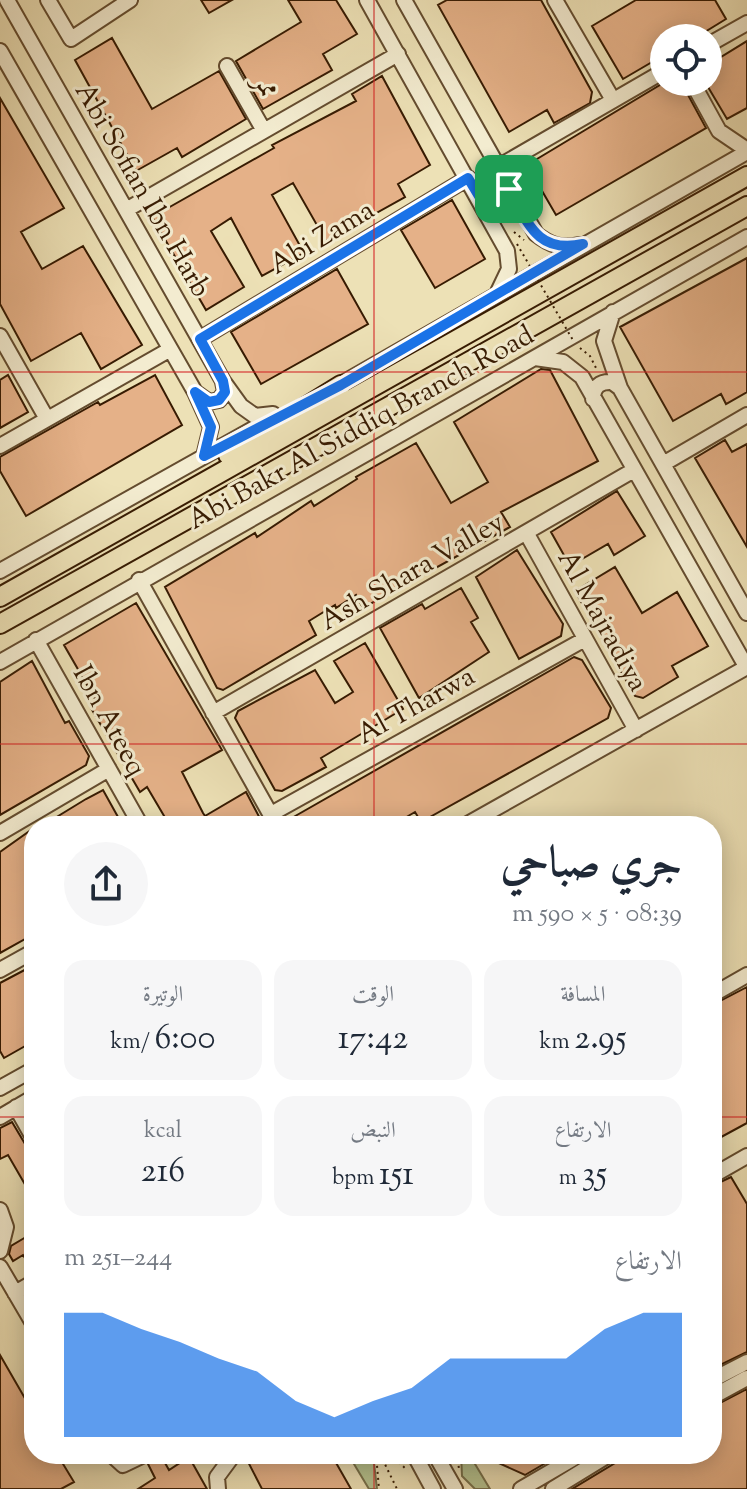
<!DOCTYPE html>
<html lang="ar">
<meta charset="utf-8">
<style>
:root{--surface:#fff;--page:#f6f6f7;--text:#1f2937;--muted:#747a83;--accent:#1a73e8}
body{margin:0;font-family:"Sorts Mill Goudy",Amiri,serif;background:var(--page);color:var(--text);direction:rtl;height:100vh;display:flex;flex-direction:column;font-size:30px;white-space:nowrap}
*{box-sizing:border-box;margin:0}
p{font-size:26px;color:var(--muted)}
.icon{flex:none;width:44px;height:44px;fill:none;stroke:currentColor;stroke-width:2;stroke-linecap:round;stroke-linejoin:round}
.map{position:relative;flex:1;overflow:hidden;direction:ltr}
.panel{position:absolute;left:24px;top:816px;width:698px;height:648px;display:flex;flex-direction:column;background:var(--surface);border-radius:32px;box-shadow:0 4px 20px #0003;direction:rtl}
.panel>*{flex:none}
.controls{position:absolute;left:650px;top:24px;display:grid;gap:16px}
.controls a{display:grid;place-items:center;width:72px;height:72px;border-radius:50%;background:var(--surface);box-shadow:0 4px 20px #0003;font-size:40px}
.pin{position:absolute;display:grid;place-items:center;width:68px;height:68px;color:#fff;margin:-34px;border-radius:16px;box-shadow:0 4px 12px #0006}
.round{display:grid;place-items:center;flex:none;width:84px;height:84px;border-radius:42px;background:var(--page)}
.overview{display:flex;align-items:center;justify-content:space-between;height:136px;padding:0 40px}
h1{font-size:44px;font-weight:600;line-height:60px}
.figures{display:grid;grid-template-columns:repeat(3,1fr);gap:12px;height:136px;padding:8px 40px}
.figures div{display:grid;align-content:center;border-radius:20px;background:var(--page);text-align:center}
.figures b{font-size:34px;font-weight:600}
.figures small{font-size:22px;font-weight:400}
.figures p{font-size:22px}
.chart{height:224px;padding:16px 40px}
.chart p{display:flex;justify-content:space-between}
.chart svg{width:100%;height:144px;margin-top:8px;fill:var(--accent);opacity:.7}
.map>svg:first-child{display:block}
.green{fill:#b5c390;stroke:#766f49;stroke-width:2}
.building{fill:#e5b188;stroke:#371b02;stroke-width:2}
.lines{fill:none;stroke-linecap:round;stroke-linejoin:round}
.minor-casing{stroke:#644c2f;stroke-width:18}
.major-casing{stroke:#371b02;stroke-width:22}
.path{stroke:#371b02;stroke-width:2;stroke-dasharray:2 4;stroke-linecap:butt}
.minor{stroke:#f3ecd0;stroke-width:14}
.major{stroke:#ede1b6;stroke-width:18}
.path-bridge{stroke:#371b02;stroke-width:2;stroke-dasharray:2 4;stroke-linecap:butt}
.route-casing{stroke:#fff;stroke-width:16}
.route{stroke:#1a73e8;stroke-width:10}
.grid{fill:none;stroke:#d62828;stroke-width:2;stroke-opacity:0.55}
.labels{text-anchor:middle;stroke-width:6;stroke-linejoin:round;paint-order:stroke}
.street-label{font-size:28px;fill:#371b02;stroke:#f3ecd0}
</style>
<div class="map">
<svg width="747" height="1489" viewBox="0 0 747 1489">
<rect width="100%" height="100%" fill="#ede1b6"/>
<filter id="stains"><feTurbulence type="fractalNoise" baseFrequency=".0025" numOctaves="4"/><feColorMatrix values="0 0 0 0 .2 0 0 0 0 .09 0 0 0 0 .02 0 0 0 .5 -.17"/></filter>
<radialGradient id="worn" r=".72"><stop offset=".6" stop-color="#630" stop-opacity="0"/><stop offset="1" stop-color="#630" stop-opacity=".3"/></radialGradient>
<!-- green -->
<path class="green" d="M348,1454H373L377,1489H369Z
M461,1454H469L490,1489H475L462,1476Z"/>
<!-- building -->
<path class="building" d="M201,0H232L209,13Z
M288,0H336L357,34L323,54L332,70L263,109L236,61L301,22Z
M447,0H541L592,92L590,103L554,123L547,110L509,132L438,5Z
M636,0H715L726,19L695,38H664V55L623,79L592,26Z
M112,38L152,109L219,71L246,119L182,157L177,148L136,171L75,60Z
M747,41V108L727,119L708,87V65Z
M382,76L430,165L398,184L405,197L326,241L293,183L272,195L304,253L262,276L231,218L211,231L244,287L206,310L152,217L274,148L272,145L356,101L352,94Z
M665,82H681L706,128L556,215L527,165Z
M0,98L64,208L21,232L42,269L83,246L142,345L101,369L81,333L31,361L0,304Z
M452,200L485,259L435,288L401,230Z
M747,258V392L726,404L721,394L673,421L620,327Z
M337,269L368,324L261,384L231,332Z
M541,369L550,370L598,461L501,512L510,527L363,608L356,595L336,608L335,605L309,621L316,635L223,690L217,688L165,587L255,533L257,537L311,501L314,506L357,479L356,477L416,443L451,503L488,482L454,422Z
M8,375L28,412L0,428V380Z
M155,375L182,425L26,516L0,471V457L98,402L100,405Z
M725,440L732,452L747,444V547L695,458Z
M617,491L645,536L614,555L608,544L570,566L551,532Z
M517,550L563,624L561,636L519,659L476,577Z
M615,567L642,613L677,592L708,646L672,666L678,677L643,698L635,696L575,591Z
M461,588L478,618L471,622L489,652L419,698L380,628L422,604L425,609Z
M136,603L222,750L182,772L203,813L205,816L246,792L264,826H170L147,787L140,792L91,708L98,704L64,645Z
M365,643L403,709L321,758L326,767L282,791L275,790L235,718L238,711L315,670L335,703L353,692L334,661Z
M574,657L582,660L611,708L608,718L421,822L415,812L391,826H294L290,819Z
M32,661L65,723L69,721L89,756L86,765L0,815V682Z
M103,790L123,826H42L86,799Z
M31,830L34,836V934L0,953V852Z
M34,965V1041L4,1058L0,1051V983Z
M747,987V1123L712,1142V1005Z
M12,1122L34,1159V1200L8,1155L0,1159V1128Z
M731,1177L747,1204V1352L712,1369V1186Z
M26,1237L34,1250V1272L23,1255L13,1261L9,1254L11,1246Z
M0,1355L34,1414V1454H57L74,1482L61,1489H0Z
M747,1389V1489H572L615,1463L620,1454H712V1407Z
M160,1454L169,1470L189,1457L207,1489H138L155,1478L148,1464Z
M244,1454H331L351,1489H262Z
M479,1454H561L525,1475Z"/>
<g class="lines">
<!-- minor casing -->
<g class="minor-casing">
<path id="minor" d="M7,0L223,381L241,406L255,416L273,414
M48,0L71,39L130,0
M367,0L507,251L509,269L498,292
M404,0L536,234C550,245 561,249 579,245
M555,0L613,100
M708,45L747,23
M0,51L195,392L211,427L204,456
M227,66L264,131
M692,82L719,131L747,150
M498,167L664,71
M483,206L488,211L503,210L508,204L509,189
M126,210L398,54
M613,312L604,341L620,388L747,613
M0,336L47,419
M200,339L468,178
M535,358L563,362L582,377L747,668
M334,388L747,152
M195,392L209,402L219,400L225,392L223,382
M593,399C593,387 600,381 612,382L620,388
M0,446L169,350
M663,464L747,415
M527,534L636,730
M0,571L276,416
M139,580L277,826
M36,640L141,826
M0,662L747,237
M213,713L634,470
M271,814L585,639
M464,826L747,667
M0,833L109,769
M0,970L34,951
M712,995L747,975
M0,1088L34,1069
M16,1107L34,1139
M0,1117L34,1097
M712,1176L747,1156
M0,1210L6,1227L0,1251
M0,1267L34,1325
M15,1293L34,1282
M712,1380L747,1362
M712,1397L747,1378
M111,1454L123,1465L146,1454
M414,1454L433,1489
M435,1454L455,1489
M218,1489L217,1477L234,1454
M521,1489L581,1454
M553,1489L610,1454"/>
</g>
<!-- major casing -->
<g class="major-casing">
<path id="major" d="M228,455L341,385
M0,597L747,176
M0,624L747,206"/>
</g>
<!-- path -->
<path class="path" d="M514,232L524,240
M580,348L590,356L596,368L594,370
M376,1454L379,1489
M380,1454L397,1489
M390,1454L407,1470
M457,1454L459,1469"/>
<!-- minor -->
<use href="#minor" class="minor"/>
<!-- major -->
<use href="#major" class="major"/>
<!-- path-bridge -->
<path class="path-bridge" d="M517,244L574,342"/>
</g>
<g class="lines">
<!-- route casing -->
<g class="route-casing">
<path id="route" d="M468,178L488,211L496,212L508,204L509,189C528,223 537,254 583,244L341,385L204,456L211,427L195,392L209,402L219,400L225,392L223,381L200,339Z"/>
</g>
<!-- route -->
<use href="#route" class="route"/>
</g>
<!-- grid -->
<path class="grid" d="M374,0V826M0,372H747M0,744H747M0,1117H34M712,1117H747M374,1454V1489"/>
<g class="labels">
<!-- street labels -->
<g class="street-label">
<text transform="translate(268 85) rotate(60)" y="10">ممر</text>
<text transform="translate(144 189) rotate(60)" y="10">Abi Sofian Ibn Harb</text>
<text transform="translate(321 236) rotate(-31)" y="10">Abi Zama</text>
<text transform="translate(360 426) rotate(-29)" y="10">Abi Bakr Al Siddiq Branch Road</text>
<text transform="translate(411 570) rotate(-30)" y="10">Ash Shara Valley</text>
<text transform="translate(604 620) rotate(61)" y="10">Al Majradiya</text>
<text transform="translate(415 704) rotate(-29)" y="10">Al Tharwa</text>
<text transform="translate(111 720) rotate(61)" y="10">Ibn Ateeq</text>
</g>
</g>
<rect width="100%" height="100%" filter="url(#stains)"/>
<rect width="100%" height="100%" fill="url(#worn)"/>
</svg>
<div class="controls">
<a><svg class="icon" aria-label="locate" viewBox="0 0 24 24"><circle cx="12" cy="12" r="6"/><path d="M12 2v4M12 18v4M2 12h4M18 12h4"/></svg></a>
</div>
<div class="pin" style="left:509px;top:189px;background:#1e9e55"><svg class="icon" aria-label="arrive" viewBox="0 0 24 24"><path d="M6 21V4h12l-3 4 3 4H6"/></svg></div>
<section class="panel">
<div class="overview"><div><h1>جري صباحي</h1><p>08:39 · 5 × 590 m</p></div><a class="round"><svg class="icon" aria-label="share" viewBox="0 0 24 24"><path d="M12 15V3M7 8l5-5 5 5M5 13v7h14v-7"/></svg></a></div>
<div class="figures">
<div><p>المسافة</p><b>2.95<small> km</small></b></div>
<div><p>الوقت</p><b>17:42</b></div>
<div><p>الوتيرة</p><b>6:00<small> /km</small></b></div>
</div>
<div class="figures">
<div><p>الارتفاع</p><b>35<small> m</small></b></div>
<div><p>النبض</p><b>151<small> bpm</small></b></div>
<div><p>kcal</p><b>216</b></div>
</div>
<div class="chart"><p><span>الارتفاع</span>244–251 m</p>
<svg viewBox="0 0 160 44" preserveAspectRatio="none"><path d="M0 44V6L10 6L20 11L30 15L40 20L50 24L60 33L70 38L80 33L90 29L100 20L110 20L120 20L130 20L140 11L150 6L160 6V44z"/></svg>
</div>
</section>
</div>
